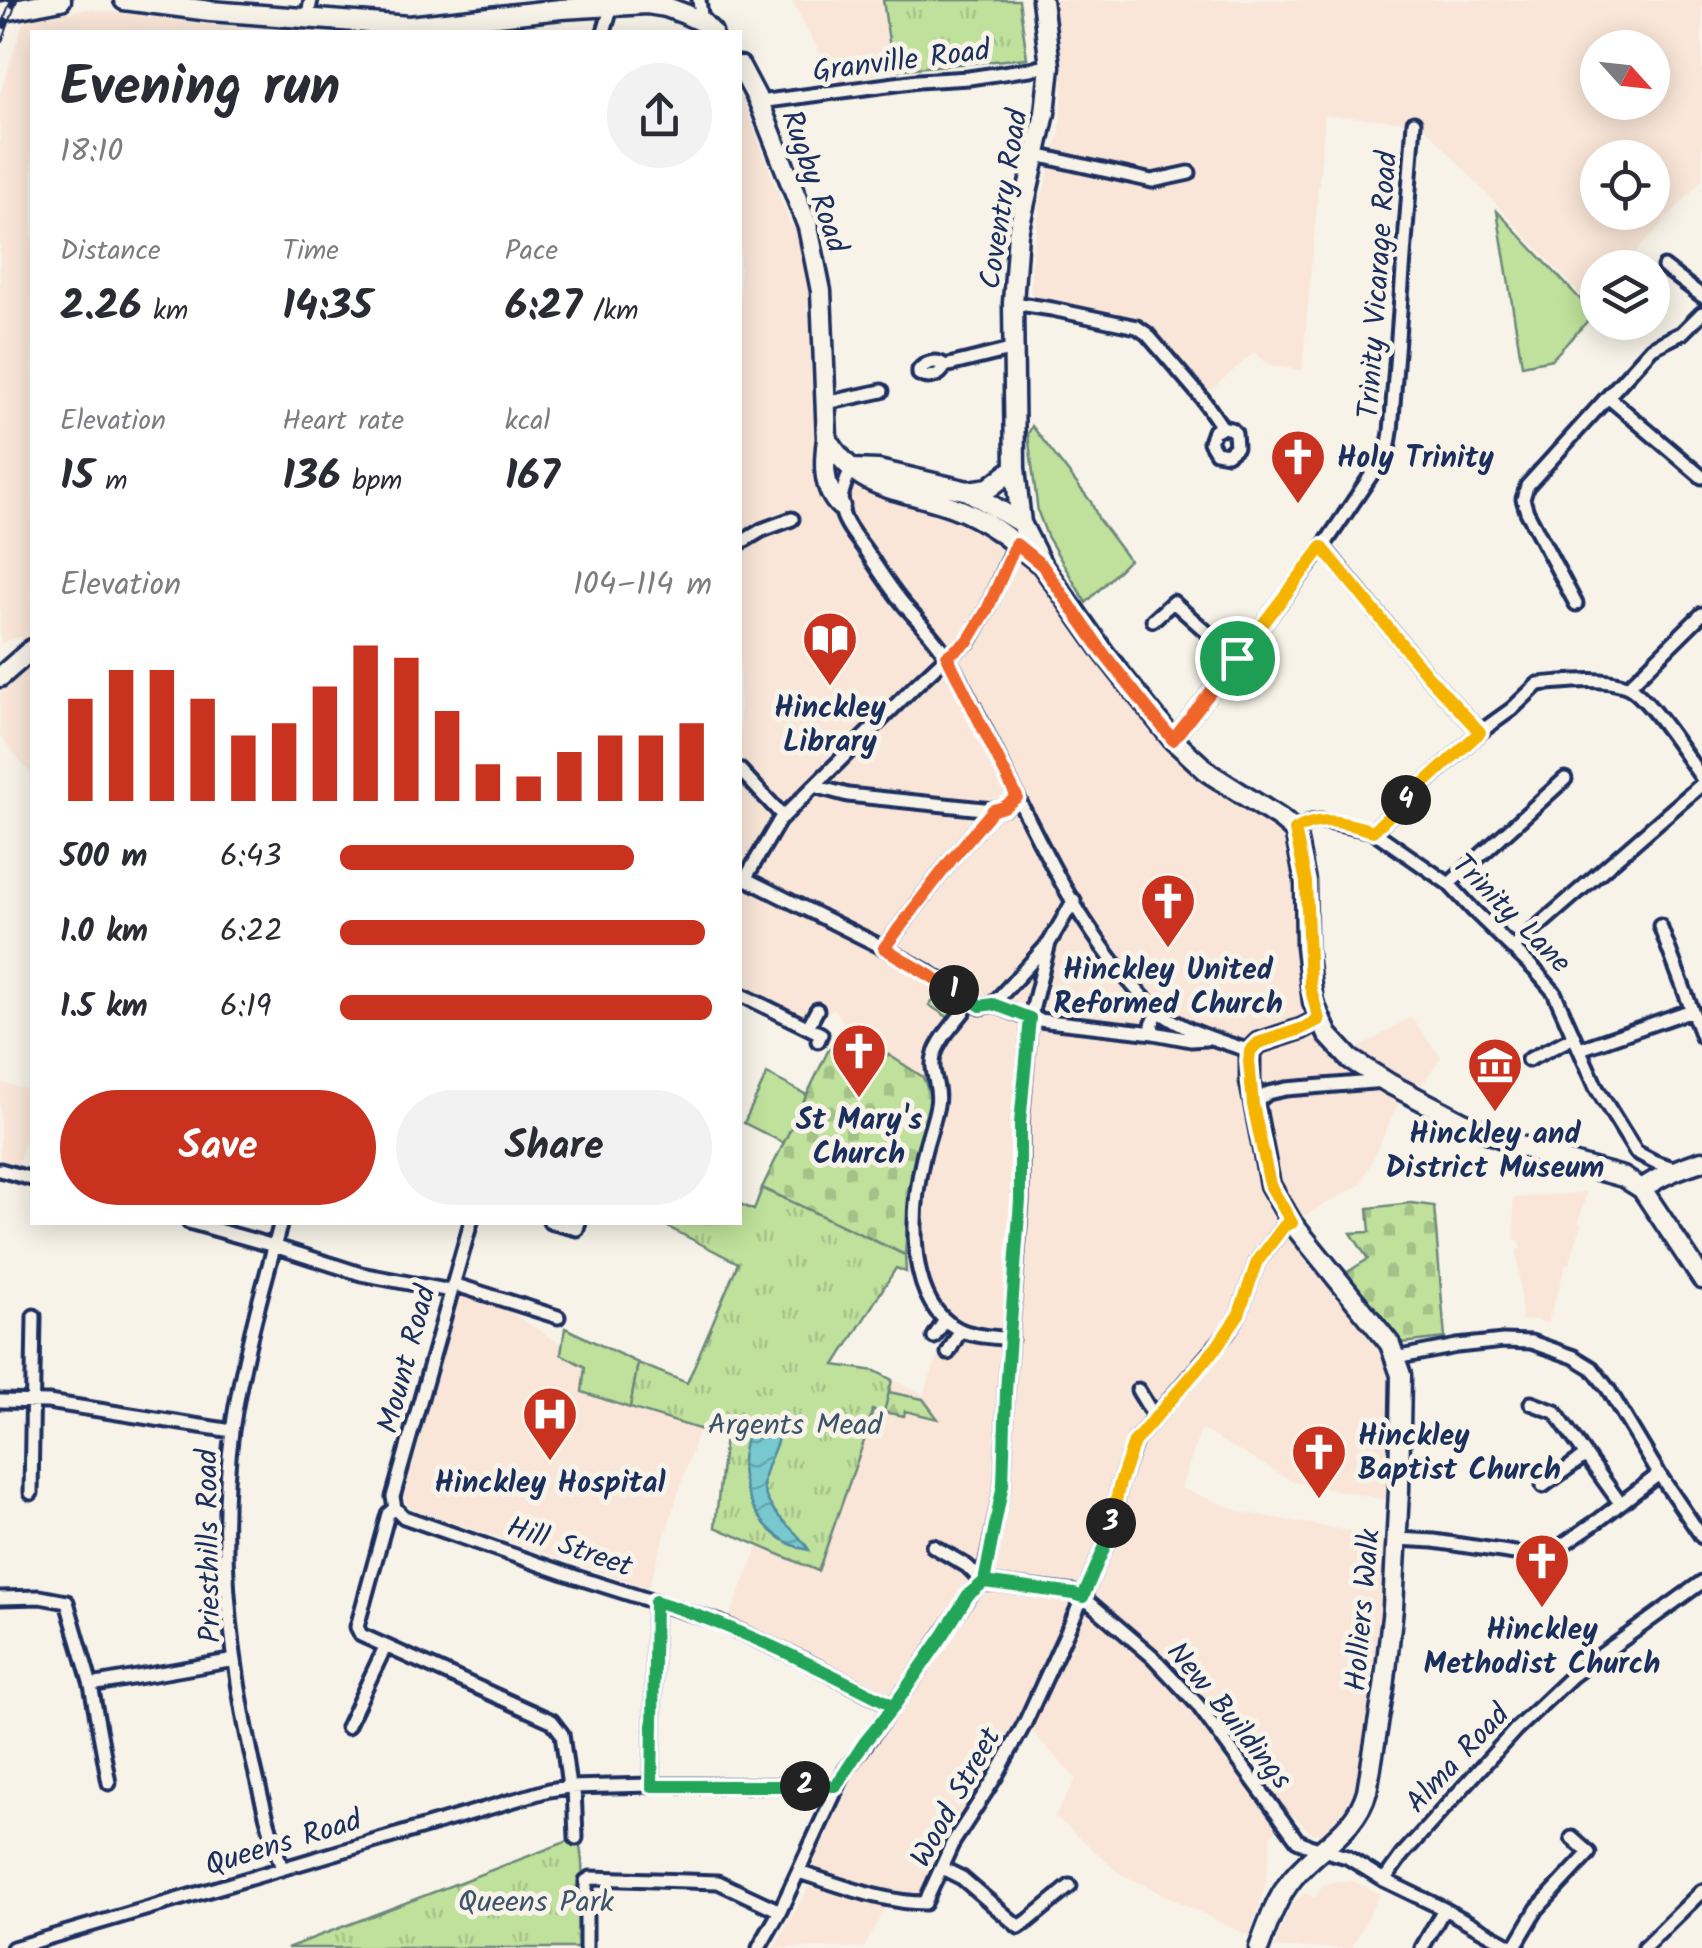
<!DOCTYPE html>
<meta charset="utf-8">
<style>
:root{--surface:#fff;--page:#f2f2f3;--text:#2b2b33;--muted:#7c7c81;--accent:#c8321e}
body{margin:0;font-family:Kalam,sans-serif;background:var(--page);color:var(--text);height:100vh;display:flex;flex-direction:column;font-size:38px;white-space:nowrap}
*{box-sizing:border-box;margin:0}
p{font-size:32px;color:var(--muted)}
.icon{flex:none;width:55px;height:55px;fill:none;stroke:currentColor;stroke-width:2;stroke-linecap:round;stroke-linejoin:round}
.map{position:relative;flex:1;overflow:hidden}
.sheet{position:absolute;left:30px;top:30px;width:712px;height:1195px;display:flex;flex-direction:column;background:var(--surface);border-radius:0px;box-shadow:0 5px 25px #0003}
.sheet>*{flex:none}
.needle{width:65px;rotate:117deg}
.buttons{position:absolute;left:1580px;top:30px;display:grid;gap:20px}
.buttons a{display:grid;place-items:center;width:90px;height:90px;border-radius:50%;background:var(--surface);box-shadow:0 5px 25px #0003;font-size:50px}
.pin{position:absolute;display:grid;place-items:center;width:85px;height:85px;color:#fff;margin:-42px;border:5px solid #fff;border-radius:50%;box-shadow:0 2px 10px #0007}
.km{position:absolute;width:50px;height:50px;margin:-25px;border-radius:50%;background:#222;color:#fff;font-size:28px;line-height:50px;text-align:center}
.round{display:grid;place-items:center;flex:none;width:105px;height:105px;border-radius:52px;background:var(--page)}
.summary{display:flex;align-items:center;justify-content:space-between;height:170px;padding:0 30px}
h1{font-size:55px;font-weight:600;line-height:75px}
.figures{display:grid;grid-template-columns:repeat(3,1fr);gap:15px;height:170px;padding:10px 30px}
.figures div{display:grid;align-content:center}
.figures b{font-size:42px;font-weight:600}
.figures small{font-size:28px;font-weight:400}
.figures p{font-size:28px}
.chart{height:280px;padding:20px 30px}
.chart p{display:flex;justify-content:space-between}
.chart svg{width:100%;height:180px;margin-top:10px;stroke:var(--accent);stroke-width:6}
.button{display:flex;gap:20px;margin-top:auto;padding:20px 30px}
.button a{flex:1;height:115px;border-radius:60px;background:var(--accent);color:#fff;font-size:40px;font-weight:600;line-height:115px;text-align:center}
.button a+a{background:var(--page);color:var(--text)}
ul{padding:0 30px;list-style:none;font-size:32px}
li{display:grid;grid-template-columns:160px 120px 1fr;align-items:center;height:75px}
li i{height:25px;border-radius:12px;background:var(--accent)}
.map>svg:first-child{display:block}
.built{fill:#f9e6d8;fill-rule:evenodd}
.green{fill:#bfe19b;stroke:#6d887c;stroke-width:2.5}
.forest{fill:url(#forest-firs);stroke:#6d887c;stroke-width:2.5}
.cemetery{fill:url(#cemetery-stones);stroke:#6d887c;stroke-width:2.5}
.park{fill:url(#park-tufts);stroke:#6d887c;stroke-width:2.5}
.water{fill:url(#water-waves);stroke:#538ba2;stroke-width:2.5}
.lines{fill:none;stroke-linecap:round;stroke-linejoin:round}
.street-casing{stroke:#1b2f5e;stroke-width:19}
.secondary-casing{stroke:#1b2f5e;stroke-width:25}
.street{stroke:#f7f3e8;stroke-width:11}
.secondary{stroke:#f7f3e8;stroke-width:18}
.rail-casing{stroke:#1b2f5e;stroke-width:8}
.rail{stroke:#f7f3e8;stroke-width:4;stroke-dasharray:11;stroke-linecap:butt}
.split-1-casing{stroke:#fff;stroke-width:20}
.split-2-casing{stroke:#fff;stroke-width:20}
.split-3-casing{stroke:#fff;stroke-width:20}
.split-4-casing{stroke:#fff;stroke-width:20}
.split-5-casing{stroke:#fff;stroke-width:20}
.split-1{stroke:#f0652b;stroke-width:12}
.split-2{stroke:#22a559;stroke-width:12}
.split-3{stroke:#22a559;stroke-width:12}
.split-4{stroke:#f5b400;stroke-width:12}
.split-5{stroke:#f5b400;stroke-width:12}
.labels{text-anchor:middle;stroke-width:10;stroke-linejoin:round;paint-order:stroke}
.street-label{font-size:30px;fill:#1b2f5e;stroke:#f7f3e8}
.poi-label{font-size:30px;font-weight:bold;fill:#1b2f5e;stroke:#f7f3e8}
.park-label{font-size:30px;fill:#3c536a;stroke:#f7f3e8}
</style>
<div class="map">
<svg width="1702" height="1948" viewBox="0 0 1702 1948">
<defs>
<pattern id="forest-firs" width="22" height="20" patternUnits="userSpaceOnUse" patternTransform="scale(2.5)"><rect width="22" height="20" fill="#bfe19b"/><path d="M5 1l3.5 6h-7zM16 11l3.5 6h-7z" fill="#a4c188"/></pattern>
<pattern id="cemetery-stones" width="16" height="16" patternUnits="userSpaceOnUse" patternTransform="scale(2.5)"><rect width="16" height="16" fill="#bfe19b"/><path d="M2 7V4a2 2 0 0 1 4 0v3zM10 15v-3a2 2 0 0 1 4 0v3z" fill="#a4c188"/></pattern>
<pattern id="park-tufts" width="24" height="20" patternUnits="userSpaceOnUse" patternTransform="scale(2.5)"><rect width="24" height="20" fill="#bfe19b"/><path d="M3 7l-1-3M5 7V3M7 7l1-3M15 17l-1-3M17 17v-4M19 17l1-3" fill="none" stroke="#a4c188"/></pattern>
<pattern id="water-waves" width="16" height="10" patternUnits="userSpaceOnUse" patternTransform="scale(2.5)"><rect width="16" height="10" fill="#78c9cf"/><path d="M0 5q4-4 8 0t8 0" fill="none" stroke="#62a4ab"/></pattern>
</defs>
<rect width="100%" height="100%" fill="#f7f3e8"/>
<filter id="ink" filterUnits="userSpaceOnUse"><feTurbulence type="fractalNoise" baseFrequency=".01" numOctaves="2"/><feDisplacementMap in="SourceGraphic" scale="20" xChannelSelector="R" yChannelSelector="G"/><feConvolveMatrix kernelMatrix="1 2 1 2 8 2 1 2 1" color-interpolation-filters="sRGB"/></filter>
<g filter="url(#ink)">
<!-- built -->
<path class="built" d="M791,0H881L891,71L837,84Z
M1054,0H1702V180L1622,267L1598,268L1597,296L1590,305L1421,123L1325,115L1302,370L1271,366L1254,352L1202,398L1147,334L1052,309L1031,295V265L1040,204L1060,131L1063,87ZM1598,48H1652V102H1598ZM1598,158H1652V212H1598Z
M88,9L264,32H32V655L21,636L0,643V94L24,20Z
M740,92L791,226L805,222L825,424L851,469L1015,544L1173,740L1295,831L1310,986L1347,1055L1411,1017L1441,1057L1423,1083L1398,1104L1361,1184L1292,1223L1283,1225L1300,1250L1390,1359L1395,1429L1392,1501L1294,1482L1201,1429L1181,1488L1242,1512L1390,1538L1394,1594L1370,1705L1357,1793L1353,1808L1343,1820L1322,1835L1312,1833L1294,1816L1272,1834L1265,1887L1249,1936L1119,1873L1055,1816L1076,1779L1025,1724L925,1903L798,1872L827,1808L893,1706L726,1625L759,1545L817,1571L867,1433L872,1409L884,1412L892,1380L924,1394L943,1341L926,1334L937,1319L921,1279L906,1272L910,1185L931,1098L923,1077L847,1028L834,1008L808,1027L740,993Z
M32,662V775L0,736V693Z
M0,1082L32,1091V1114L17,1168L0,1163Z
M1587,1192L1578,1223L1582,1224L1569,1264H1566L1548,1323L1534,1320L1522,1321L1517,1250L1521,1249L1519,1240H1515L1513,1198Z
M458,1296L509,1311L638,1394L699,1429L648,1588L410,1508L404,1497Z
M1337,1881H1353L1380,1894L1352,1948H1274L1285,1919L1293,1903L1305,1893L1315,1898L1323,1885Z
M809,1887L885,1908L864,1948H774Z"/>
<!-- green -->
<path class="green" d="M1497,211L1594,314L1552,359L1522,365Z
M1032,426L1091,502L1099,520L1129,560L1086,603L1047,536L1038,512L1028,434Z
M940,991L959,1005L949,1018L929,1005Z
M767,1074L807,1095L784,1143L744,1123Z
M565,1328L638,1363L630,1408L582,1392L585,1367L561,1354Z"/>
<!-- forest -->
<path class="forest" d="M829,1380L923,1399L938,1419L905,1411L904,1416L873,1410L867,1433Z"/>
<!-- cemetery -->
<path class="cemetery" d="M847,1028L923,1077L931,1098L910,1185L905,1255L762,1188L828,1051Z
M1411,1203L1434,1206L1445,1338L1403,1343L1343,1275L1368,1259L1351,1233L1370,1232L1368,1208Z"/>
<!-- park -->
<path class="park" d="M883,0H1019L1027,58L893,70Z
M762,1188L905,1255L906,1272L896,1268L835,1365L875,1371L892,1380L884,1412L872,1410L867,1433L818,1571L715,1527L725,1437L630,1408L638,1363L687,1383L738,1263L660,1223L740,1222V1204L754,1210Z
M576,1838L580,1846L582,1861L586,1948H287Z"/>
<!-- water -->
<path class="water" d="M759,1417H771L778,1421C785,1448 753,1470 767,1499C776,1519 798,1531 809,1550C753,1541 720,1460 759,1417Z"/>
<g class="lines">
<!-- street casing -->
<g class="street-casing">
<path id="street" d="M699,0L702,22
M307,19L311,0
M604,32L612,5
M759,102L918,81L969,78L1050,66
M1036,155L1152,181L1189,173
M1664,267L1702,296
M1013,303L1052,309L1137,327L1147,334L1202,398L1222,427L1231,429L1235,433L1236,447L1227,454L1216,452L1210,442L1214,431L1222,427
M945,366C940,376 929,380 919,374V370C926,362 937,359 945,366L1014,349
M1609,398L1702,477
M826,403L882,391
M851,469C844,486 836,502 845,520C850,531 859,541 866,551C879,570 891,590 906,607C921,624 938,641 949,660C1011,772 1054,901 1143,997C1172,1028 1211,1038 1250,1051
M740,543L762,530L792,519
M1323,547L1427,675L1480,732
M1576,604L1527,512L1523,499L1527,486L1652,348L1682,333L1702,313
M1153,620L1173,602L1237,659
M1629,686L1702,614
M1173,740L1323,547L1388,450L1391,432L1414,122
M740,770L783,816
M814,786L848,795L993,810L1005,807L1017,797
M1295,831L1311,822L1322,821L1373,831L1449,884L1474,911L1534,969L1554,992L1597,1089L1636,1152L1655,1162L1676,1169
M1373,831L1480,732L1512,709L1538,684C1566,682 1599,676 1626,686C1646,693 1688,759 1702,778
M740,876L884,948L926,971L981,1007L993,1004L1030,1019L1154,1033
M745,879L779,821L916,685L947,656L969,641L987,610L1016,541
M1449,884L1565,779
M1660,926L1702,1037
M884,948L951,860L993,810
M1512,949L1702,784
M740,994L821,1034L818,1041
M966,998L967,1007C956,1023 931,1045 933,1067C934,1080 940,1090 937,1105C934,1122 927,1139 923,1157C912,1207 904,1301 958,1329C973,1337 995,1337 1011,1339
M993,1004L1049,943L1074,900
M1158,1012L1152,1025L1154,1033L1191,1040L1206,1039
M808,1027L817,1010
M1580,1049L1692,1010
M1528,1060L1574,1037
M1254,1104L1268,1093L1286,1089L1385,1081
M0,1170L32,1179
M189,1222L274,1246L361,1274L451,1291
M281,1222C262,1291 242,1361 232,1431C213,1572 239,1734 282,1869
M550,1222L577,1229L579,1222
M453,1284L558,1317
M934,1337L945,1320
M948,1353L960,1331
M1395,1358L1457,1346L1503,1341L1531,1342L1574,1357L1592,1368L1608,1389L1659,1474L1702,1537
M1138,1390L1155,1418
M0,1401L48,1402L232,1431
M1531,1403L1555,1412L1620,1503
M1543,1486L1586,1455
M31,1493L34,1316
M395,1508L404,1517L576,1577L718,1622L805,1661L893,1706
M395,1508L388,1514L357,1627L361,1635L552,1721L562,1734L569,1787
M395,1508L393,1497L471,1222
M1397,1539L1434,1541L1535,1556L1555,1550L1599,1520L1659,1474
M933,1546L967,1566L983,1582
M983,1582L1074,1593L1083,1597L1152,1656L1197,1704L1297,1840L1309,1846L1347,1857L1384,1880L1444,1909L1515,1948
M0,1598L40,1597L67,1602L91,1685L109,1783
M91,1685L235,1660
M347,1727L385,1647
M652,1785L655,1601
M574,1787L576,1838
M942,1868L962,1878L1019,1927L1028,1921L1070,1886
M798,1872C838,1884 883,1903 925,1903L952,1844L996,1776L1025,1723L1083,1597L1108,1539L1120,1483L1135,1441L1227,1333L1239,1314L1257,1262L1285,1225L1292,1223
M1384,1880L1402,1855L1516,1729L1572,1676L1702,1582
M13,1948L549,1790L569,1787L652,1785L836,1786
M586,1948V1881L591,1878L718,1882L780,1911
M759,1948L780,1911L845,1771L911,1682L969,1595L983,1582L1003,1484L1006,1391L1021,1201V1123L1030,1019L1049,943
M1422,1948L1444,1909
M1514,1948L1537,1909L1589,1853L1572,1838
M1644,1948L1702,1891"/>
</g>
<!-- secondary casing -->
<g class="secondary-casing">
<path id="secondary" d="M124,0L210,11L409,26L561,9L647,4L666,7L685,14L702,22L712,32
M0,12L61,0
M740,66L759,102L808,227L821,291L827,439C861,494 899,487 953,507C986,519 1011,540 1038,562
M827,439C824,461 822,489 840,506
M851,469L878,470L968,491L1021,523L1042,565L1105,654L1173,740L1209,773L1281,819L1295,831L1305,881L1306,947L1313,1002L1328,1035L1350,1059L1390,1084L1463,1122L1543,1155L1623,1177L1642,1189L1702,1279
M968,491L989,488L1015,468
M1021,523L1015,468L1013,303L1018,233L1045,113L1050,66L1042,0
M0,677L32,649
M1642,1189C1661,1175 1680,1168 1702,1161
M1259,1948C1268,1923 1276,1899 1293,1878C1319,1846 1355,1833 1367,1791L1384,1688L1393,1608L1399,1490L1401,1375L1390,1344L1292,1223L1270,1185L1250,1081V1051L1258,1043L1301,1029L1319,1020"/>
</g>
<!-- street -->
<use href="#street" class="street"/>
<!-- secondary -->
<use href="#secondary" class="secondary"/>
<!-- rail casing -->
<g class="rail-casing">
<path id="rail" d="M0,39L14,0"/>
</g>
<!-- rail -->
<use href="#rail" class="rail"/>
</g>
</g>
<g class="lines" filter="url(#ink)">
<!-- split-1 casing -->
<g class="split-1-casing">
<path id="split-1" d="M954,990L884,948L951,860L993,810L1004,807L1017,797L947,656L968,641L987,610L1016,544L1042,565L1104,654L1173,740L1237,658"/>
</g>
<!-- split-2 casing -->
<g class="split-2-casing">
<path id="split-2" d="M805,1786H836L864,1743L894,1706L944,1634L968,1595L984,1582L1003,1484L1006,1391L1020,1200V1123L1030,1018L993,1004L981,1006L954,990"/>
</g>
<!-- split-3 casing -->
<g class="split-3-casing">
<path id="split-3" d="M805,1786H652L655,1601C739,1627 815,1666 894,1706L944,1634L968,1595L984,1582L1074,1594L1083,1597L1108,1539L1111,1523"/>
</g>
<!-- split-4 casing -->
<g class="split-4-casing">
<path id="split-4" d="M1111,1523L1120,1483L1134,1442L1216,1348L1239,1314L1257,1262L1284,1226L1292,1223L1270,1185L1253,1105L1249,1061L1250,1051L1258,1043L1301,1029L1319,1020L1310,986L1306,882L1295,830C1321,814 1345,823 1373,831L1406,800"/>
</g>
<!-- split-5 casing -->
<g class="split-5-casing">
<path id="split-5" d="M1237,658L1322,547L1427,675L1480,732L1406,800"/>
</g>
<!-- split-1 -->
<use href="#split-1" class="split-1"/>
<!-- split-2 -->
<use href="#split-2" class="split-2"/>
<!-- split-3 -->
<use href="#split-3" class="split-3"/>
<!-- split-4 -->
<use href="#split-4" class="split-4"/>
<!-- split-5 -->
<use href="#split-5" class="split-5"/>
</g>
<!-- icons -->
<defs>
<g id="church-pin" transform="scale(2.875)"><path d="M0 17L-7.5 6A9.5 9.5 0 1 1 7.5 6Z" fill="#c8321e" stroke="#f7f3e8"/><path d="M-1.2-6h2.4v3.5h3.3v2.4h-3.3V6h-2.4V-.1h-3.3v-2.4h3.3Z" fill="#fff"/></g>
<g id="library-pin" transform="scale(2.875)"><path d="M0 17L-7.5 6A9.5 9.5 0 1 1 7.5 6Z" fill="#c8321e" stroke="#f7f3e8"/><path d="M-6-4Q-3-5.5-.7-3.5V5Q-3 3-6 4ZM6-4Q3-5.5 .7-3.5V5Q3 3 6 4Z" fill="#fff"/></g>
<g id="museum-pin" transform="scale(2.875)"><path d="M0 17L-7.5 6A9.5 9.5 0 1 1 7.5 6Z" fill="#c8321e" stroke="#f7f3e8"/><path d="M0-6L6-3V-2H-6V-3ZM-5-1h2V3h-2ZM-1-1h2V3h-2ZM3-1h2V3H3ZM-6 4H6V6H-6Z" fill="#fff"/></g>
<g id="hospital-pin" transform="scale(2.875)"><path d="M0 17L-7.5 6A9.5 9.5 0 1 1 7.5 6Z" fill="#c8321e" stroke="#f7f3e8"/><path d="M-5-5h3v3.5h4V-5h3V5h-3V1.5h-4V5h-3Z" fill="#fff"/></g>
</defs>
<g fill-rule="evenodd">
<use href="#church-pin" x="1298" y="457"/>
<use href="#library-pin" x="830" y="639"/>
<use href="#church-pin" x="1168" y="901"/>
<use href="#church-pin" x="859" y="1051"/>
<use href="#museum-pin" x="1495" y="1065"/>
<use href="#hospital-pin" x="550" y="1414"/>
<use href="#church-pin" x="1319" y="1452"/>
<use href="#church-pin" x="1542" y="1561"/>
</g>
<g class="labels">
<!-- street labels -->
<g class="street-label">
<text transform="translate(901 60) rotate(-7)" y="10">Granville Road</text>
<text transform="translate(815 181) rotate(71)" y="10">Rugby Road</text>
<text transform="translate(1003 199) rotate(-81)" y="10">Coventry Road</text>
<text transform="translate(1377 285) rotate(-86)" y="10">Trinity Vicarage Road</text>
<text transform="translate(1512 913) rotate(45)" y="10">Trinity Lane</text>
<text transform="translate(406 1359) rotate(-75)" y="10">Mount Road</text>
<text transform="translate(208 1546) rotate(-91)" y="10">Priesthills Road</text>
<text transform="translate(570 1546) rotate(19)" y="10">Hill Street</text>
<text transform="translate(1362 1610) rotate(-85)" y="10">Holliers Walk</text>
<text transform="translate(1230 1715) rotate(51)" y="10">New Buildings</text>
<text transform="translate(1457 1758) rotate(-47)" y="10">Alma Road</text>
<text transform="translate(955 1797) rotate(-61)" y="10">Wood Street</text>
<text transform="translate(283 1842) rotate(-17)" y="10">Queens Road</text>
</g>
<!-- poi labels -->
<g class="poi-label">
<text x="1337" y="467" text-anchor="start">Holy Trinity</text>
<text x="830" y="717">Hinckley<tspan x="830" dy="34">Library</tspan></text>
<text x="1168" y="979">Hinckley United<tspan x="1168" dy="34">Reformed Church</tspan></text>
<text x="859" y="1129">St Mary's<tspan x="859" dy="34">Church</tspan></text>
<text x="1495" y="1143">Hinckley and<tspan x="1495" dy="34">District Museum</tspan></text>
<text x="1358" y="1445" text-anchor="start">Hinckley<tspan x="1358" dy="34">Baptist Church</tspan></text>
<text x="550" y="1492">Hinckley Hospital</text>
<text x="1542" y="1639">Hinckley<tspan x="1542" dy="34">Methodist Church</tspan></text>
</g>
<!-- park labels -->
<g class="park-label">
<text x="795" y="1434">Argents Mead</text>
<text x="536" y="1911">Queens Park</text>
</g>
</g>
</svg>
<div class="buttons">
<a><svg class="needle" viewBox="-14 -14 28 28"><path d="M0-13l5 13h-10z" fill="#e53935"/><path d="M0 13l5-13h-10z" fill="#7c7c81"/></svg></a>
<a><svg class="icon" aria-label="locate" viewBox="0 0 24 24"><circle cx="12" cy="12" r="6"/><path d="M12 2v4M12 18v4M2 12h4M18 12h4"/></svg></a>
<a><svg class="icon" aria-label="layers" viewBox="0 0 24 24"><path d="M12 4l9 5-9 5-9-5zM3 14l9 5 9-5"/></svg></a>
</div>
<div class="pin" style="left:1237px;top:658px;background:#1e9e55"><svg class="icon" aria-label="arrive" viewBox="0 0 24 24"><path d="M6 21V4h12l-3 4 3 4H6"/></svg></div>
<b class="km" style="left:954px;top:990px">1</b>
<b class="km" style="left:805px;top:1786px">2</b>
<b class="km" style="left:1111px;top:1523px">3</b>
<b class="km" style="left:1406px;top:800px">4</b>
<section class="sheet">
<div class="summary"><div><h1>Evening run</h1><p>18:10</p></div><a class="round"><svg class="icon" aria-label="share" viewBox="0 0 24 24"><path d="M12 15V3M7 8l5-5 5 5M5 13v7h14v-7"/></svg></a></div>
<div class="figures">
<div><p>Distance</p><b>2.26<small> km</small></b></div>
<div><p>Time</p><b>14:35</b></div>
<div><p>Pace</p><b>6:27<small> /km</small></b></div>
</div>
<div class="figures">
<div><p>Elevation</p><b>15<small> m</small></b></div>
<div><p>Heart rate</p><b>136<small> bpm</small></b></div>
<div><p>kcal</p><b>167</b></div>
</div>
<div class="chart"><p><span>Elevation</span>104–114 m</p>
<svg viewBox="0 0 160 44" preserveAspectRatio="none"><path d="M5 44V19M15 44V12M25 44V12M35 44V19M45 44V28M55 44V25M65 44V16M75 44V6M85 44V9M95 44V22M105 44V35M115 44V38M125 44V32M135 44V28M145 44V28M155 44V25"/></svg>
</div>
<ul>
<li><b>500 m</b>6:43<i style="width:79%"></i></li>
<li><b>1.0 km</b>6:22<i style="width:98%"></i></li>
<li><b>1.5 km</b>6:19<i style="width:100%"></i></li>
</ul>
<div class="button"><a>Save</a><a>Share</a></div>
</section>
</div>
